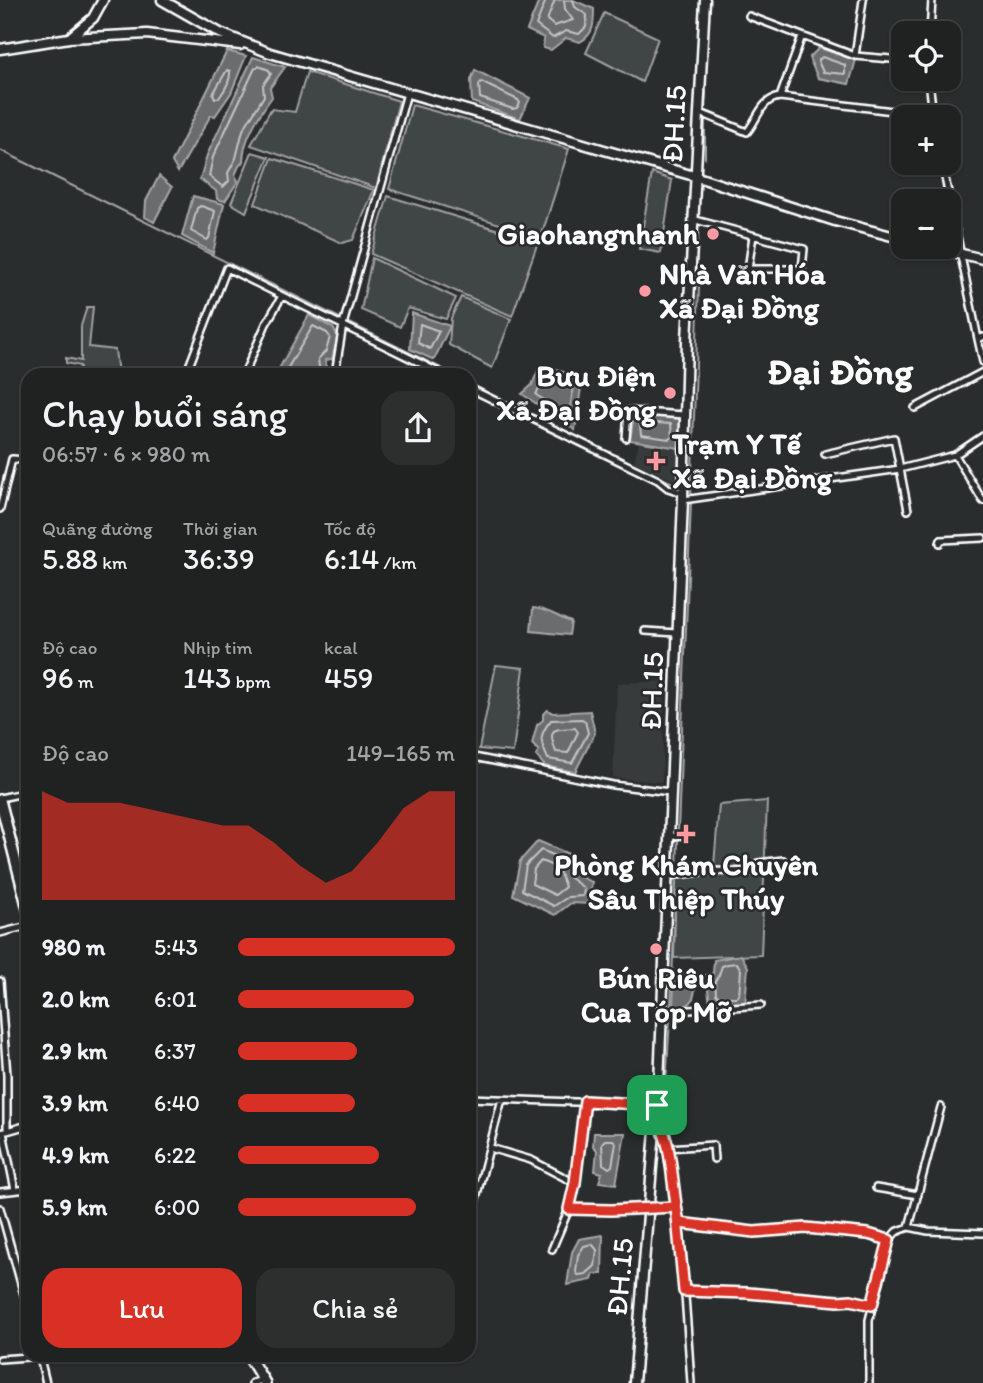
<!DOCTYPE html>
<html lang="vi">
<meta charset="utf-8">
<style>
:root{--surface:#202222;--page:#2d2f2f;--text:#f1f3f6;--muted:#a2a4a5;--line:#3d3f40;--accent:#d93025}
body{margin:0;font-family:Itim,sans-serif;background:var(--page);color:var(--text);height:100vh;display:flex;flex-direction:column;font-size:26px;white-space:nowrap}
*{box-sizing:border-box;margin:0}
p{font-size:23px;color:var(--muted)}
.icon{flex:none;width:38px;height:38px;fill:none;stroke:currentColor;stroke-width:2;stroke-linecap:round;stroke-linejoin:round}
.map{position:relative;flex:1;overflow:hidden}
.side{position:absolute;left:21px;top:368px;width:455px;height:994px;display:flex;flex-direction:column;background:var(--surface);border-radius:21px;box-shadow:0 2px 5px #0004,0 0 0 2px var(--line)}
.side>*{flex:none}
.fabs{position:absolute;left:891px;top:21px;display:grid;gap:14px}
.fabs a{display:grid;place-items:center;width:70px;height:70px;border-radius:14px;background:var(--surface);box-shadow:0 2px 5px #0004,0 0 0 2px var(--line);font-size:35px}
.pin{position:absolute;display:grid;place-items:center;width:60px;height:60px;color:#fff;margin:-30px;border-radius:14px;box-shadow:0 4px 10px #0006}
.round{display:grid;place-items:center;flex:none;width:74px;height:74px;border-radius:21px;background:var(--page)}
.head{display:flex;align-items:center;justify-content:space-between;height:119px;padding:0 21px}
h1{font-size:38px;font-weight:600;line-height:52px}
.stats{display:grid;grid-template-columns:repeat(3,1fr);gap:10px;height:119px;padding:7px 21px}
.stats div{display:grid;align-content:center}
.stats b{font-size:30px;font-weight:600}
.stats small{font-size:19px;font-weight:400}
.stats p{font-size:19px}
.chart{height:196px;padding:14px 21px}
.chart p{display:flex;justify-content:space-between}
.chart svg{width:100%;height:126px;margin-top:7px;fill:var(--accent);opacity:.7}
.button{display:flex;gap:14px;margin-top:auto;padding:14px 21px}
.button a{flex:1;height:80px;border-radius:21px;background:var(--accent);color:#fff;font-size:28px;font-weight:600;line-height:80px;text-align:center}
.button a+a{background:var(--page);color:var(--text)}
ul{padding:0 21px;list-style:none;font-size:23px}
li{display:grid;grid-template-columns:112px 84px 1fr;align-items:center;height:52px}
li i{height:18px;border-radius:9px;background:var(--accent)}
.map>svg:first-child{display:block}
.built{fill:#373a3b}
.green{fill:#414445;stroke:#a0a2a2;stroke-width:2}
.water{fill:#6a6c6d;stroke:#a6a7a7;stroke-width:2}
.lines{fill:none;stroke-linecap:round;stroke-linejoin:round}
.shore{stroke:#c3c4c5;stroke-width:2}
.stream{stroke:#a6a7a7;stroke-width:2}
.street-casing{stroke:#fff;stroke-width:10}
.secondary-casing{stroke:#fff;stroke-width:13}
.primary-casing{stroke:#fff;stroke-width:14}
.street{stroke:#2a2d2e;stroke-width:5}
.secondary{stroke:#2a2d2e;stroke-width:8}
.primary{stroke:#2a2d2e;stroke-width:9}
.route-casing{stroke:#fff;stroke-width:14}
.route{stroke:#d93025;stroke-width:9}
.poi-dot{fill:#ff9aa2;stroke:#2a2d2e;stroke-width:2.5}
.labels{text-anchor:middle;stroke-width:5;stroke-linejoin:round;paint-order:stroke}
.street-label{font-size:30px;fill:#fff;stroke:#2a2d2e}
.poi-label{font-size:30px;font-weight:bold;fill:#fff;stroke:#2a2d2e;text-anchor:end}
.district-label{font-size:37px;font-weight:bold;fill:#fff;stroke:#2a2d2e}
</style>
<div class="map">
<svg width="983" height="1383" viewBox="0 0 983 1383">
<rect width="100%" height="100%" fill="#2a2d2e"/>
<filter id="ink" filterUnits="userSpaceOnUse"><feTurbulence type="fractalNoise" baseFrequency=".0143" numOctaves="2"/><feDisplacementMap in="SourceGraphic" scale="14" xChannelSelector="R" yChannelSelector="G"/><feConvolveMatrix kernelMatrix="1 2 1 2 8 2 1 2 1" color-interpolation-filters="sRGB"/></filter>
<g filter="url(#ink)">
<!-- built -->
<path class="built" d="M639,442L679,448L677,482L634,462Z
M665,681L662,782L613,778L617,683Z"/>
<!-- green -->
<path class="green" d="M604,13L658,38L642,82L586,53Z
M307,72L399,101L376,188L251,145L271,109L295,112Z
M412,105L569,149L541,237L389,189Z
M252,152L269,157L246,212L231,203Z
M272,158L374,190L353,240L342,243L255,204Z
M652,173L672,180L661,253L639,249Z
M388,196L538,242L512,316L371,254Z
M372,258L456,298L446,319L408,308L400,327L361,310Z
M461,297L511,319L492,368L449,345L451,318Z
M87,307H93L89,347L115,350L118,374H79L80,366L66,363V358L81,361V326Z
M496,665L524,668L513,752L479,749Z
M767,801L761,955L674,958L676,866L714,865L719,805Z"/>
<!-- water -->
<path class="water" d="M549,0H573L594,9C594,24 594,34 580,42L566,38L551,50L543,48L544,38L527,30L539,1Z
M819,48L856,60L849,84L818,78L809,58Z
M227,51L246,56L231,93L215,116L211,115L178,172L172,162Z
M253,57L285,67L270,88L272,97C259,115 243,139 243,162L239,166L235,175L238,181L225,201L217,199L216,191L200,179L207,155Z
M475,70L530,98L520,119L472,102L471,80Z
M159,176L172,187L154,222L145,217L146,201Z
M193,196L224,204L213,253L182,236Z
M412,313L450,326L434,360L410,349Z
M309,315L333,328L338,336L332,359L325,360L327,374H276Z
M547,365L582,380L575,430L522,394L532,385L539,368Z
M634,415L681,418L679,448L630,440Z
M533,608C548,609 557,617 571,622L569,635L531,631Z
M548,710L553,713L590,711L595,733L575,772L545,766L536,756L539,751L532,744L537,725L543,720V714Z
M538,841L571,855C575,871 576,877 592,882L589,904L571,903L555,915L513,895L520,861Z
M741,955L748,967L745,1005L710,1004L706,975L713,973L714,960Z
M683,973L692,976L696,982C693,1003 694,1005 673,1009L674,980L676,976Z
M594,1133H625L616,1184L599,1182L602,1173L595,1171L597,1150L593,1146Z
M603,1235L602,1274H594L592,1280L567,1285L572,1252L579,1239Z"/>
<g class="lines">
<!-- shore -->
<path class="shore" d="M546,0L536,25L553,38L566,31L579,34L586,27L587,15L575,7L573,0
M555,0L547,20L554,26L573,20L565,9L564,0
M822,57L845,65V74L823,72L818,61Z
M259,66L269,70L271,74L263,85L264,96L243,130L236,158L228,173L229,181L223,187L209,176L213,157L255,68Z
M227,70L230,71C231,80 225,90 219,98H215L213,94Z
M481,82L518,100L520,103L517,108L513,109L480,98L479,85Z
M201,206L215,211L209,238L207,240L191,231L197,208Z
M420,324L439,331L430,349L418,343Z
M547,373L574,385L569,415L536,395L544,375Z
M284,374L313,326L327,333L330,337L326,351L318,359L320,374
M643,422L671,424L672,437L669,439L641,435L640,425Z
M582,719L585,721L588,733L572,763L548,759C540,741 538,736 551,720Z
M575,728L578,732L568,753L556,752C547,728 552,729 575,728Z
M541,850L565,860L570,878L584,888L583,896L568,897L554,906L522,890L526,865Z
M541,861L558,868L565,887L555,895L532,884L534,869Z
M728,964L737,963L741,970L739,995L736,997H719L716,994L715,981L719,975L722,966Z
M605,1140H613L616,1143L612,1166L609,1168L603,1164L602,1143Z
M592,1244L597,1250L595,1266L586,1274L578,1275L576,1272L578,1255L584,1246Z"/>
<!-- stream -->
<path class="stream" d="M705,111L706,91
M0,150L453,374
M705,158V117
M469,383L549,424
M608,453L677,485
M691,496L699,286
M678,830L691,502
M677,869L678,841
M671,1006L676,881
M664,1118L670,1018"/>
<!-- street casing -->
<g class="street-casing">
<path id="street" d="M749,16L855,56L903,60
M930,33L932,0
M855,56L863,0
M929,79L933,117
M780,97L802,36
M698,112L747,132C758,119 761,99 780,97L933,116
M942,163L978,339L983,337
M692,219L804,249L802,269H748L753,236
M978,339L983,362
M186,374L227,268C298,305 371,338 442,374
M244,374L266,324L282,296
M335,374L343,325L407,93
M469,388L658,480L668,488L683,493
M915,408L983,372
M626,438L628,411L684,415
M825,454L894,438L908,510
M955,455L983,501
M683,500L900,469L955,455L983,436
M0,509L12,459L28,460
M940,543L941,540L983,538
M645,631L677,633
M469,756L613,785L670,792
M0,798L28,792
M669,837L682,835
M668,876L710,871L757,872L758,863L783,860
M0,933L28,926
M0,981L7,1075V1131
M661,1012L761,1005
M469,1098L657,1105
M657,1116C670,1145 671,1175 676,1206C684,1264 687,1324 691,1383
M7,1131L28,1125
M3,1132L15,1190
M490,1148L531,1160L575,1183
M668,1148L713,1145L714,1159
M876,1188L918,1195
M0,1192L28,1189
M0,1208L28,1309
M569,1209L611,1210L676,1207
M679,1223L754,1232L806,1228L868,1235L889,1240
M469,1225L502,1099
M909,1227L941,1107
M552,1249L569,1209L575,1183L585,1101
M684,1291L748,1293L838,1301L851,1300L872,1305
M39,1354L46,1383
M0,1359L71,1354
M252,1383L263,1380
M869,1383V1320L889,1240L896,1232L909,1227L928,1231L983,1233"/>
</g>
<!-- secondary casing -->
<g class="secondary-casing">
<path id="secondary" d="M162,0L220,33L270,53L694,176L835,221L903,239
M69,38L93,18L103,0
M0,49L69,38L147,34L240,45
M932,247L983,259
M634,1383L659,1083L683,500L687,340L705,0"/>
</g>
<!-- primary casing -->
<g class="primary-casing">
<path id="primary" d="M0,800L28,909
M247,1354L265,1383"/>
</g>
<!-- street -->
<use href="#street" class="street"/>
<!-- secondary -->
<use href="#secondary" class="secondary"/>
<!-- primary -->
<use href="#primary" class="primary"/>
</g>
</g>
<g class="lines" filter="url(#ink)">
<!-- route casing -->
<g class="route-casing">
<path id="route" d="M657,1105L585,1101L575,1183L569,1209L611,1210L676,1207L684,1291L748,1293L838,1301L851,1300L872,1305L889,1240L868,1234L806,1228L754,1232L679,1223C674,1198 673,1172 668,1147C665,1132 656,1119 657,1105"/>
</g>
<!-- route -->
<use href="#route" class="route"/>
</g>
<!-- markers -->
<g class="poi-dot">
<circle cx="713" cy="234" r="7"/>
<circle cx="645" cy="291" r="7"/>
<circle cx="670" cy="393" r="7"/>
<path d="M652.5 450.5h7v7h7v7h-7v7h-7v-7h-7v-7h7z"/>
<path d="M682.5 823.5h7v7h7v7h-7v7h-7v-7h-7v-7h7z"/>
<circle cx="656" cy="949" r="7"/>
</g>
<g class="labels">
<!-- street labels -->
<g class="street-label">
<text transform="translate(674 124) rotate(-87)" y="10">ĐH.15</text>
<text transform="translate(652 691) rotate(-88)" y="10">ĐH.15</text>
<text transform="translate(620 1277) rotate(-85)" y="10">ĐH.15</text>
</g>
<!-- poi labels -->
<g class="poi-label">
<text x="699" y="244">Giaohangnhanh</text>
<text x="659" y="284" text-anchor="start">Nhà Văn Hóa<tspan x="659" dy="34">Xã Đại Đồng</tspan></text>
<text x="656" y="386">Bưu Điện<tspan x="656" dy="34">Xã Đại Đồng</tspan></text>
<text x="672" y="454" text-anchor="start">Trạm Y Tế<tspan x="672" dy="34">Xã Đại Đồng</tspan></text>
<text x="686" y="875" text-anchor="middle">Phòng Khám Chuyên<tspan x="686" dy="34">Sâu Thiệp Thúy</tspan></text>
<text x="656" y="988" text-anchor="middle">Bún Riêu<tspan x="656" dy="34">Cua Tóp Mỡ</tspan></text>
</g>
<!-- district labels -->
<g class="district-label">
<text x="840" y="384">Đại Đồng</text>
</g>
</g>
</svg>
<div class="fabs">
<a><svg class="icon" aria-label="locate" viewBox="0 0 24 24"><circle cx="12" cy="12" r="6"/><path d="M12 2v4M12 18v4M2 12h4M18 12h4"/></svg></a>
<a>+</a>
<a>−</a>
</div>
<div class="pin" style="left:657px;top:1105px;background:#1e9e55"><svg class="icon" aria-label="arrive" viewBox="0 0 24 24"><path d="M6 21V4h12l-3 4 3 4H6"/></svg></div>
<section class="side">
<div class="head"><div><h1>Chạy buổi sáng</h1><p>06:57 · 6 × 980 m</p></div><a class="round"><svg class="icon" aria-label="share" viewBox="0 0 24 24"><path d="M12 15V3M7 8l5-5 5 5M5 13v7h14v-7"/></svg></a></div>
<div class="stats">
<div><p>Quãng đường</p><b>5.88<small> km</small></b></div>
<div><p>Thời gian</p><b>36:39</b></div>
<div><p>Tốc độ</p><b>6:14<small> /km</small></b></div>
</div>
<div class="stats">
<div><p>Độ cao</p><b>96<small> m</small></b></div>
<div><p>Nhịp tim</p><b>143<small> bpm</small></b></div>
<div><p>kcal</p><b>459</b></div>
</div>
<div class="chart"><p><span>Độ cao</span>149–165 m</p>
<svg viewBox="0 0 160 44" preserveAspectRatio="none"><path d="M0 44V6L10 10L20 10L30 10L40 12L50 14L60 16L70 18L80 18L90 24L100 32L110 38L120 34L130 24L140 12L150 6L160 6V44z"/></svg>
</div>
<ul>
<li><b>980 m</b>5:43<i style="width:100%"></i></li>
<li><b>2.0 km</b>6:01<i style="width:81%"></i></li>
<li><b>2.9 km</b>6:37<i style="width:55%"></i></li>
<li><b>3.9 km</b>6:40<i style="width:54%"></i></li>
<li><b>4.9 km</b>6:22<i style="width:65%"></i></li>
<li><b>5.9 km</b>6:00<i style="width:82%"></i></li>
</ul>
<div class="button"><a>Lưu</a><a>Chia sẻ</a></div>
</section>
</div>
